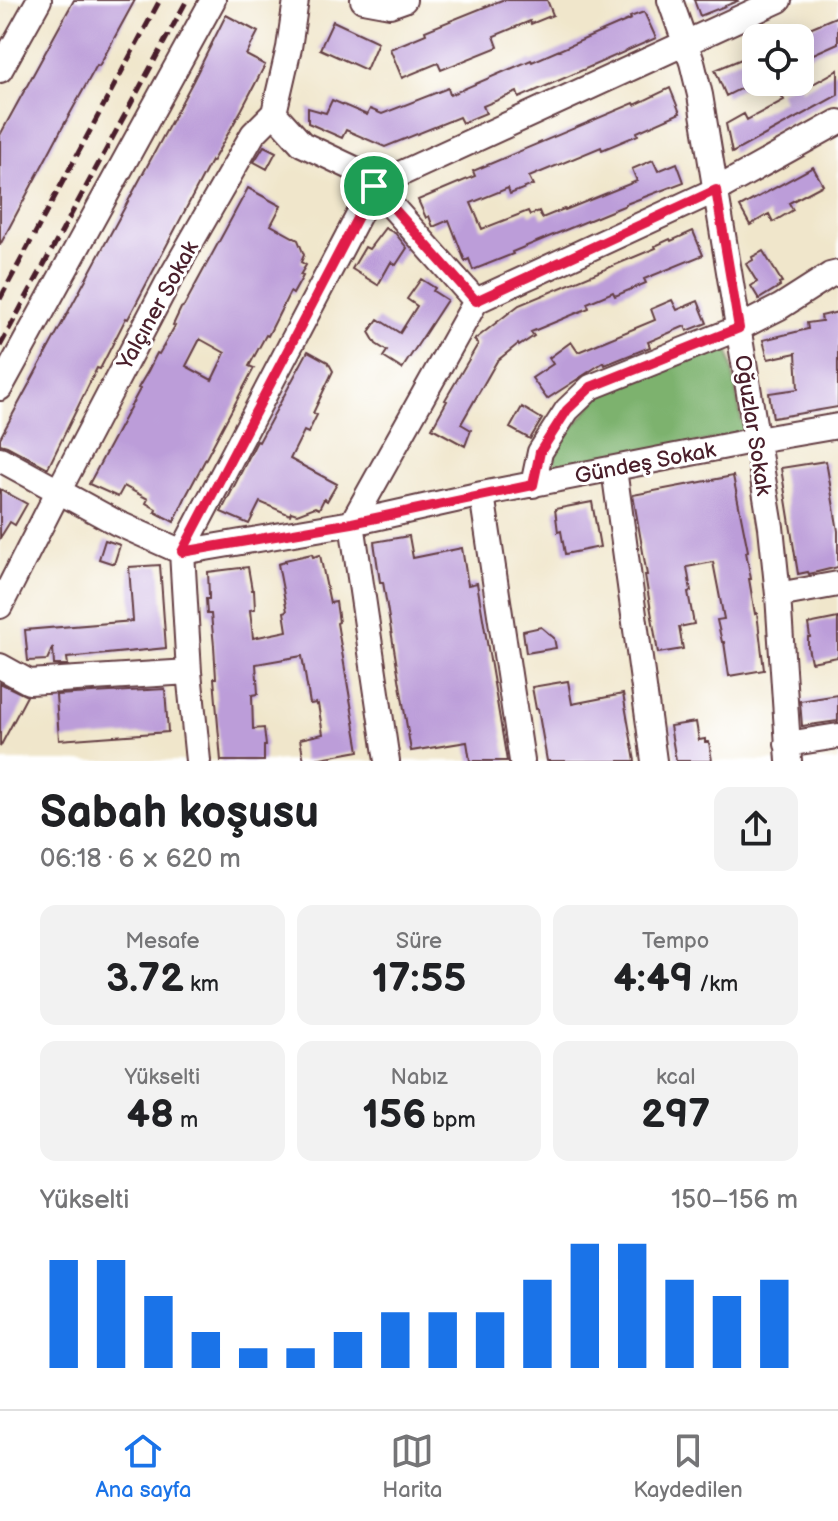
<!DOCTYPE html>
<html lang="tr">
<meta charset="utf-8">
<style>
:root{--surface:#fff;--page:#f2f2f2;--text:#202124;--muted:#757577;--line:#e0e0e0;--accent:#1a73e8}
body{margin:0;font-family:"Balsamiq Sans",sans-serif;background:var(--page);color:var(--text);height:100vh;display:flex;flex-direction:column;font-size:30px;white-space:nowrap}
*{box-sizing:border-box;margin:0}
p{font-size:26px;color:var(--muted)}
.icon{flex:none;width:44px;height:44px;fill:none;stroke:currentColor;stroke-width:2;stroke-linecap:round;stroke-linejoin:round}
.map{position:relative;height:761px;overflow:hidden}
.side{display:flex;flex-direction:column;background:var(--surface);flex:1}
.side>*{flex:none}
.tools{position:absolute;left:742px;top:24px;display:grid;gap:16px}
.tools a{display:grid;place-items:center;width:72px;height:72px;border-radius:16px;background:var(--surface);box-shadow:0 4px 20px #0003;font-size:40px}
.pin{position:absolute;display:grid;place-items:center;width:68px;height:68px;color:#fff;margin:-34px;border:4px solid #fff;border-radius:50%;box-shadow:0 2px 8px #0007}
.round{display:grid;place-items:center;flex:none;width:84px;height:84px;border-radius:16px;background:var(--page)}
.head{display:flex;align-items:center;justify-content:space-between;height:136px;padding:0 40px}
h1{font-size:44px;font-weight:600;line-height:60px}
.figures{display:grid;grid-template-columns:repeat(3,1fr);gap:12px;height:136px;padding:8px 40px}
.figures div{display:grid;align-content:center;border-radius:16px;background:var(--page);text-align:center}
.figures b{font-size:40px;font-weight:600}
.figures small{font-size:22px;font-weight:400}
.figures p{font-size:22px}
.chart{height:224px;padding:16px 40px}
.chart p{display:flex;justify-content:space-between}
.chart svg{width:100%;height:144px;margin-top:8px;stroke:var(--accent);stroke-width:6}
.tabs{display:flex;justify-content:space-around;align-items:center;height:112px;border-top:2px solid var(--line);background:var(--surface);font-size:22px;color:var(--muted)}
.tabs a{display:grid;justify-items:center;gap:4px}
.tabs .on{color:var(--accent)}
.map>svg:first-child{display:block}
.forest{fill:#7db26e;stroke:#64684c;stroke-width:2}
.building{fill:#bc9dd9;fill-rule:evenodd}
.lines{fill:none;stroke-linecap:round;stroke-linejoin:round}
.minor-casing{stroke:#633d43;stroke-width:28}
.minor{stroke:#fff;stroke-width:24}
.rail{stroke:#4a1f2b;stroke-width:5;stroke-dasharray:12 6;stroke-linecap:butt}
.route-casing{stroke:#fff;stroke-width:16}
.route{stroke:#e11d48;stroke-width:10}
.labels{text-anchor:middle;stroke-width:6;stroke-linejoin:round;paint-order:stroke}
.street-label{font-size:22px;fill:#4a1f2b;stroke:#fff}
</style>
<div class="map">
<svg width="838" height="761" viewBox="0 0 838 761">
<rect width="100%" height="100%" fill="#fff"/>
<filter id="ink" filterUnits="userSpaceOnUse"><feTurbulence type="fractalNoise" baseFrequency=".0125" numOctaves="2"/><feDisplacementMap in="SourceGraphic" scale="16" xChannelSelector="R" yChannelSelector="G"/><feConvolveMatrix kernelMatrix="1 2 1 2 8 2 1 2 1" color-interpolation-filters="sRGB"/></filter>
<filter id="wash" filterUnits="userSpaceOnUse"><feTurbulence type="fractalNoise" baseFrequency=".006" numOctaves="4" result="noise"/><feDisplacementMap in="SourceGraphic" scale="32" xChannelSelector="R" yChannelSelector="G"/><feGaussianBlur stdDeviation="1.8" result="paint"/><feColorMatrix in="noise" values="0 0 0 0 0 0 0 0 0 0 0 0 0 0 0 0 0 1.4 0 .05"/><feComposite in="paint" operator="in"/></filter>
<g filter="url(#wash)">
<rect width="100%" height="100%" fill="#f0e6cb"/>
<!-- forest -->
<path class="forest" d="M728,346L744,434L553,470L557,447L601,394Z"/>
<g id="blocks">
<!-- building -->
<path class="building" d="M74,0H135L99,66L97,65L61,130L0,245V135Z
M502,0H547L553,15L531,24L530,21L494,36L498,47L441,70L438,63L402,78L390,49L426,34L425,31Z
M694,0H737L738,1L700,16Z
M644,12L656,38L519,98L517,92L483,106L486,113L462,123L459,117L385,147L346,130L342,138L308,123V108L326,113L332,100L367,115L370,109L382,114L448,88L450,95L531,60L532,62L631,19L630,17Z
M226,15L258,32L246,55L265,65L242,109L212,162L211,161L128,319L126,318L100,369L97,368L48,468L7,446L0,444V438L192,83Z
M838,16V43L800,60V32Z
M333,21L378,42L366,70L320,49Z
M756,53V81L726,96L715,70Z
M838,70V95L732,153L726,124L744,114L747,120L784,100L779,92L798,82L802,90Z
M670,88L680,113L637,132L638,135L602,150L601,147L529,177L533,185L510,194L508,188L471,203L482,229L528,211L530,215L539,211L542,218L564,209L565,210L637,181L632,169L653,160L658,171L677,163L684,182L626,204V205L512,252L513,254L473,270L469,259L465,261L449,220L433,227L429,216L426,218L418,200L475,176L473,171L634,103L635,105Z
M264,146L276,152L267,169L254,162Z
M813,167L823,185L789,203L793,210L773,222L769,214L750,225L740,207Z
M248,188L281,206L271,225L298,240L304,255L301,262L306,265L300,275L303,276L293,294L290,292L268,336L266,335L249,366L254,368L186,496L174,522L155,512L156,509L146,503L148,499L124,486L118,497L89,484L140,389L138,388L148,371L157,353L159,354L175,326L173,325L181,308L184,306ZM200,339L225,353L212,380L186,366Z
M385,228L395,233L407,248L396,265L391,262L378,285L352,269L365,247L369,249Z
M693,231L703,255L644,279L646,283L615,296L613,292L587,303L589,308L531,332L534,336L519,346L518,344L497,361L461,424L471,430L465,446L432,428L447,401L445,400L478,344L474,340L519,305L656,248L655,246L670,239L671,241Z
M763,251L782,282L779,283L780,286L759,299L751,286L757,282L746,264L753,260L752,257Z
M421,279L435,288L433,291L447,300L402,369L383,357L387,351L376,344L369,332L378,319L400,333L417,306L407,299Z
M672,300L677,310L698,301L707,323L687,331L685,326L648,342L650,347L605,365L604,362L547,399L532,378L553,364L549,358L571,342L578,352L655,320L651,309Z
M838,312V407L773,418L769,393L798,389L796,353L768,359L763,340L808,329L807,323L822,321L821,316Z
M308,351L328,362L333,371L313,413L317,415L308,433L304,431L290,459L337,484L327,501L324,499L319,509L315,507L297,514L291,512L290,515L260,502L249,524L221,512L257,441L259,442Z
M522,407L542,419L530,439L510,428Z
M826,461L838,531V567L809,574L808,572L798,574L781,468Z
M733,476L748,551L746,552L751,579H749L755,614L757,613L764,670L729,676L724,642H722L717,620L724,619L713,562L687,567L691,591L688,592L694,624L679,627L683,649L658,653L645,575H647L633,495Z
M0,489L27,504L15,525L10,522L0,538Z
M592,502L600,547L565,554L561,531L558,532L555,509Z
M409,536L413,558L462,548L468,585L477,583L507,761H470L467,742L411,751L383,582H380L374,542Z
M105,540L120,545L114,564L99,559Z
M312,554L313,557L320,555L330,603L336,602L339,622L337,623L359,751L304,761L300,739L323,734L318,704L316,705V703L310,704L302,656L256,664L258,694L252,695L253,729L264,728L266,746H264V761H221L214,678H216L214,646L211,614H207L206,599H209V595L208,572L248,567L252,590H254L255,609L250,610L253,638L287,631L284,612L287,611L278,564L285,562V560Z
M160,565L166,648L67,658L68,665H54L53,647L47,660L28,661L25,630L133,621L129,567Z
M838,618V657L811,662L808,647V637H810L808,624Z
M541,627L554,638L556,648L526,653L523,631Z
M568,681L572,704L623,694L635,761H547L538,709H536L532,687Z
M0,683L27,696L0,747Z
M165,689L168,732L59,740L56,695Z
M838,695V721L802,726L800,701Z
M696,722L699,740L705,739V742H709L712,761H676L670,726Z"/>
</g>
</g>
<g filter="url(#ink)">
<use href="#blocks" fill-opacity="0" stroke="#633d43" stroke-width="2"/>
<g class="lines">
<!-- minor casing -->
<g class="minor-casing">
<path id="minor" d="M363,0L390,5L404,0
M670,0L692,62L700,95L771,527L778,595L789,761
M0,70L39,0
M274,113L302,144L357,170L374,186L476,301
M0,388L213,0
M0,459L117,523L182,552L352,523L482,494L757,440L838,426
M614,469L654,761
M533,485L540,452L567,410L591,387L739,328L780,307L830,275L838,273
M482,494L522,761
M778,595L838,584
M0,606L59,490L167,284L253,134L274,113L289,48L296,0
M0,666L29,682L189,672
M787,744L838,736
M198,761L189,672L182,552L374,186L779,0
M387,761L352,523L476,301L716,190L838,122"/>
</g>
<!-- minor -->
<use href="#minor" class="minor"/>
<!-- rail -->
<path class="rail" d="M0,299L160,0
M0,346L187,0"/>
</g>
</g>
<g class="lines" filter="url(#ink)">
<!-- route casing -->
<g class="route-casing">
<path id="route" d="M374,186L476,301L716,190L739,328L591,387L567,410L540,452L533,485L352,523L182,552Z"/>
</g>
<!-- route -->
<use href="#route" class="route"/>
</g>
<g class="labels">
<!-- street labels -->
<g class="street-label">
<text transform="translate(157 305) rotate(-61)" y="8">Yalçıner Sokak</text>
<text transform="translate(754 425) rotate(81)" y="8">Oğuzlar Sokak</text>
<text transform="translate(645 462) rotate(-11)" y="8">Gündeş Sokak</text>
</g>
</g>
</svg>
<div class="tools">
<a><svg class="icon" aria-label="locate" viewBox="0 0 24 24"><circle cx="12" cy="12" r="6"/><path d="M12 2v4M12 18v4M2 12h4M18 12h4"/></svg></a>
</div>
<div class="pin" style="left:374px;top:186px;background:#1e9e55"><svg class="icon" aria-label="arrive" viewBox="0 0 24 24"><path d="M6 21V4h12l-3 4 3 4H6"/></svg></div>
</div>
<section class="side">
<div class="head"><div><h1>Sabah koşusu</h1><p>06:18 · 6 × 620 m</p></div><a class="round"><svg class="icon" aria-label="share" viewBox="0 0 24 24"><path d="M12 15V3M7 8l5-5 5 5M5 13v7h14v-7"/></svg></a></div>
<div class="figures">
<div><p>Mesafe</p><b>3.72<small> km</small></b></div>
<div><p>Süre</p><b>17:55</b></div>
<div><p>Tempo</p><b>4:49<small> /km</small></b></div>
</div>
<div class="figures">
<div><p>Yükselti</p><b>48<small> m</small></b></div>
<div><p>Nabız</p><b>156<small> bpm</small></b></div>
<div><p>kcal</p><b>297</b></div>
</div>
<div class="chart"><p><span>Yükselti</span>150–156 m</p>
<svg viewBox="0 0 160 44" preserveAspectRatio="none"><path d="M5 44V11M15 44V11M25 44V22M35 44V33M45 44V38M55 44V38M65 44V33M75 44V27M85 44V27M95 44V27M105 44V17M115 44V6M125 44V6M135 44V17M145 44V22M155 44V17"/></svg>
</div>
</section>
<nav class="tabs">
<a class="on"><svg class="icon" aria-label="home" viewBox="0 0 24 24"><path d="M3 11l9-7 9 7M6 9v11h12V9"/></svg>Ana sayfa</a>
<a><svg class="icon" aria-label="map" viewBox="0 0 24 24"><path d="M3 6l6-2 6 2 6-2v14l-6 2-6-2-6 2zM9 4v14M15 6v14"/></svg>Harita</a>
<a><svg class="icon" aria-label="saved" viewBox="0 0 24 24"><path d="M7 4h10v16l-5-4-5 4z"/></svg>Kaydedilen</a>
</nav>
